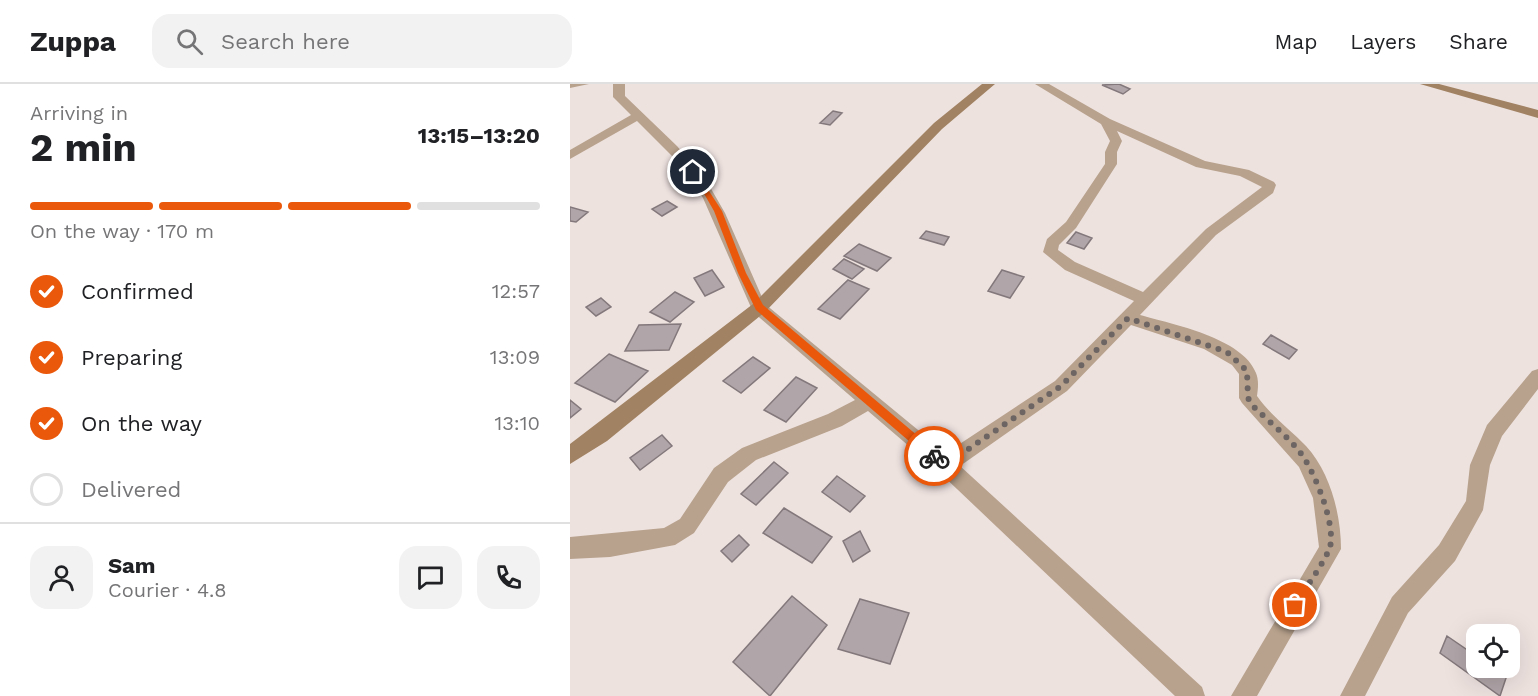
<!DOCTYPE html>
<html lang="en">
<head>
<meta charset="utf-8">
<style>
	:root { --surface:#fff; --page:#f2f2f2; --text:#202124; --muted:#757577; --line:#e0e0e0; --accent:#ea580c }
	body { margin:0; font-family:"Work Sans",sans-serif; background:var(--page); color:var(--text); height:100vh; display:flex; flex-direction:column; font-size:22px; white-space:nowrap }
	* { box-sizing:border-box; margin:0 }
	p { font-size:20px; color:var(--muted) }
	.icon { flex:none; width:33px; height:33px; fill:none; stroke:currentColor; stroke-width:2; stroke-linecap:round; stroke-linejoin:round }
	.map { position:relative; flex:1; overflow:hidden }
	.sheet { display:flex; flex-direction:column; background:var(--surface); width:570px }
	.sheet>* { flex:none }
	.fabs { position:absolute; left:896px; top:540px; display:grid; gap:12px }
	.fabs a { display:grid; place-items:center; width:54px; height:54px; border-radius:12px; background:var(--surface); box-shadow:0 6px 24px #0002; font-size:30px }
	.pin { position:absolute; display:grid; place-items:center; width:51px; height:51px; color:#fff; margin:-26px; border:3px solid #fff; border-radius:50%; box-shadow:0 2px 6px #0007 }
	.courier { position:absolute; display:grid; place-items:center; width:60px; height:60px; margin:-30px; border:4px solid #ea580c; border-radius:50%; background:#fff; color:#222; box-shadow:0 2px 8px #0007 }
	.summary em { font-style:normal; font-weight:700 }
	.summary div { display:flex; flex-direction:column-reverse }
	.summary { display:flex; align-items:center; justify-content:space-between; height:102px; padding:0 30px }
	h1 { font-size:39px; font-weight:700; line-height:45px }
	.bar { display:grid; grid-template-columns:repeat(4,1fr); gap:9px 6px; align-content:center; height:72px; padding:0 30px }
	.bar i { height:8px; border-radius:4px; background:var(--line) }
	.bar .selected { background:var(--accent) }
	.bar p { grid-column:span 4 }
	.line { display:flex; align-items:center; gap:15px; padding:0 30px; border-top:2px solid var(--line) }
	.line div { flex:1 }
	.round { display:grid; place-items:center; flex:none; width:63px; height:63px; border-radius:18px; background:var(--page) }
	ol { padding:0 30px; list-style:none }
	li { display:flex; align-items:center; gap:18px; height:66px }
	li p { margin-inline-start:auto }
	li .icon { padding:6px; border-radius:50%; background:var(--accent); color:#fff; stroke-width:4 }
	li:last-child { color:var(--muted) }
	li i { width:33px; height:33px; border:3px solid var(--line); border-radius:50% }
	header { display:flex; align-items:center; gap:36px; box-sizing:border-box; height:84px; padding:0 30px; background:var(--surface); border-bottom:2px solid var(--line) }
	header strong { font-size:28px }
	nav { display:flex; gap:33px; margin-inline-start:auto; font-size:21px }
	.search { width:420px; height:54px; background:var(--page); display:flex; align-items:center; gap:15px; box-sizing:border-box; padding:0 21px; border-radius:18px; color:var(--muted); font-size:22px }
	main { display:flex; flex:1; min-height:0 }
	.map>svg:first-child { display:block }
</style>
</head>
<body>
<header>
<strong>Zuppa</strong>
<div class="search"><svg class="icon" aria-label="search" viewBox="0 0 24 24"><circle cx="10" cy="10" r="6"/><path d="M15 15l6 6"/></svg>Search here</div>
<nav><a>Map</a><a>Layers</a><a>Share</a></nav>
</header>
<main>
<section class="sheet">
<div class="summary"><div><h1>2 min</h1><p>Arriving in</p></div><em>13:15–13:20</em></div>
<div class="bar"><i class="selected"></i><i class="selected"></i><i class="selected"></i><i></i><p>On the way · 170 m</p></div>
<ol>
<li><svg class="icon" aria-label="check" viewBox="0 0 24 24"><path d="M5 12l5 5 9-10"/></svg>Confirmed<p>12:57</p></li>
<li><svg class="icon" aria-label="check" viewBox="0 0 24 24"><path d="M5 12l5 5 9-10"/></svg>Preparing<p>13:09</p></li>
<li><svg class="icon" aria-label="check" viewBox="0 0 24 24"><path d="M5 12l5 5 9-10"/></svg>On the way<p>13:10</p></li>
<li><i></i>Delivered</li>
</ol>
<div class="line" style="height:108px"><a class="round"><svg class="icon" aria-label="person" viewBox="0 0 24 24"><circle cx="12" cy="8" r="4"/><path d="M4 21q1-7 8-7t8 7"/></svg></a><div><b>Sam</b><p>Courier · 4.8</p></div><a class="round"><svg class="icon" aria-label="chat" viewBox="0 0 24 24"><path d="M4 5h16v11H9l-5 4z"/></svg></a><a class="round"><svg class="icon" aria-label="phone" viewBox="0 0 24 24"><path d="M5 4h4l2 5-3 2q2 4 5 5l2-3 5 2v4C11 20 4 13 5 4z"/></svg></a></div>
</section>
<div class="map">
<svg width="968" height="612" viewBox="0 0 968 612">
	<rect width="100%" height="100%" fill="#eee2df"/>
	<!-- building -->
	<path fill="#b0a5a8" stroke="#83787b" stroke-width="1.5" d="M549 0 560 5 553 10 532 1Z
		M263 27 272 29 260 41 250 39Z
		M97 117 107 123 92 132 82 125Z
		M0 123 18 128 6 138 0 137Z
		M356 147 379 153 374 161 350 154Z
		M506 148 522 154 514 165 497 159Z
		M289 160 321 174 307 187 274 172Z
		M274 175 294 185 282 195 263 185Z
		M142 186 154 203 135 212 124 194Z
		M432 186 454 193 440 214 418 207Z
		M278 196 299 205 270 235 248 225Z
		M105 208 124 218 100 238 80 228Z
		M31 214 41 223 26 232 16 223Z
		M111 240 99 266 55 267 69 241Z
		M701 251 727 266 719 275 693 260Z
		M39 270 78 287 45 318 5 299Z
		M183 273 200 284 171 309 153 297Z
		M226 293 247 304 216 338 194 326Z
		M0 316 11 325 0 334Z
		M92 351 102 362 70 386 60 374Z
		M204 378 218 389 186 421 171 410Z
		M267 392 295 412 280 428 252 408Z
		M214 424 262 453 242 479 193 449Z
		M290 447 300 467 283 478 273 457Z
		M169 451 179 461 162 478 151 467Z
		M222 512 257 541 200 612 163 578Z
		M290 515 339 529 320 580 268 565Z
		M877 552 906 572V584H922L936 594 930 612 870 569Z"/>
	<g fill="none" stroke-linecap="round" stroke-linejoin="round">
		<!-- street -->
		<path fill="#b8a28d" fill-rule="evenodd" d="M0 0H19L0 4Z
			M43 0H55V12L107 62 136 96 155 129 195 220 376 369 485 297 564 217 495 186 473 168 477 155 496 138 535 80V68L540 57 531 40 465 0H479L540 35 635 77 679 86 704 98 706 101 703 109 646 151 570 231C602 240 673 254 686 289 689 296 688 305 687 312 701 332 720 345 736 362 760 388 771 430 771 465L687 612H661L749 463 743 414 729 383 672 319 669 314V290L662 281 634 265 561 241 497 307 390 382 632 603 635 612H605L368 387 298 327 272 342 186 376 158 398 124 449 105 461 40 473 0 475V453L94 444 110 435 144 384 172 364 258 330 285 316 183 228 133 114 108 78 67 37 0 75V66L61 31 43 13ZM547 47 626 83 670 92 692 103 636 145 573 208 505 178 488 166 489 161 506 144 547 80V68L552 57Z
			M968 285V305L932 352 920 381 913 426 885 477 838 529 795 612H770L822 513 869 461 896 417 900 381 917 341 962 287Z"/>
		<!-- secondary -->
		<path fill="#a18262" fill-rule="evenodd" d="M412 0H425L372 45 195 228 37 357 0 380V360L183 220 364 39Z
			M850 0H869L968 26V34Z"/>
	</g>
	<!-- route -->
	<path fill="#ea580c" d="M121 87H126L152 127 176 189 193 221 368 369V375H360L186 226 168 189 144 127Z"/>
	<g fill="none" stroke-linecap="round" stroke-linejoin="round">
		<!-- done -->
		<path stroke="#6c6564" stroke-width="6" stroke-dasharray="0 10.8" d="M364 372 375 381 491 302 558 234 657 268 677 287 678 314 683 322C699 338 719 353 732 371 745 389 768 445 759 466 750 485 736 503 725 521"/>
	</g>
</svg>
<div class="fabs">
<a><svg class="icon" aria-label="locate" viewBox="0 0 24 24"><circle cx="12" cy="12" r="6"/><path d="M12 2v4M12 18v4M2 12h4M18 12h4"/></svg></a>
</div>
<div class="pin" style="left:725px;top:521px;background:#ea580c"><svg class="icon" aria-label="bag" viewBox="0 0 24 24"><path d="M5 8h14l-1 12H6zM9 8a3 3 0 0 1 6 0"/></svg></div>
<div class="pin" style="left:123px;top:88px;background:#1f2937"><svg class="icon" aria-label="home" viewBox="0 0 24 24"><path d="M3 11l9-7 9 7M6 9v11h12V9"/></svg></div>
<div class="courier" style="left:364px;top:372px"><svg class="icon" aria-label="bike" viewBox="0 0 24 24"><circle cx="6" cy="16" r="4"/><circle cx="18" cy="16" r="4"/><path d="M6 16l4-8h5l3 8M10 8l3 8H6M13 5h3"/></svg></div>
</div>
</main>
</body>
</html>
